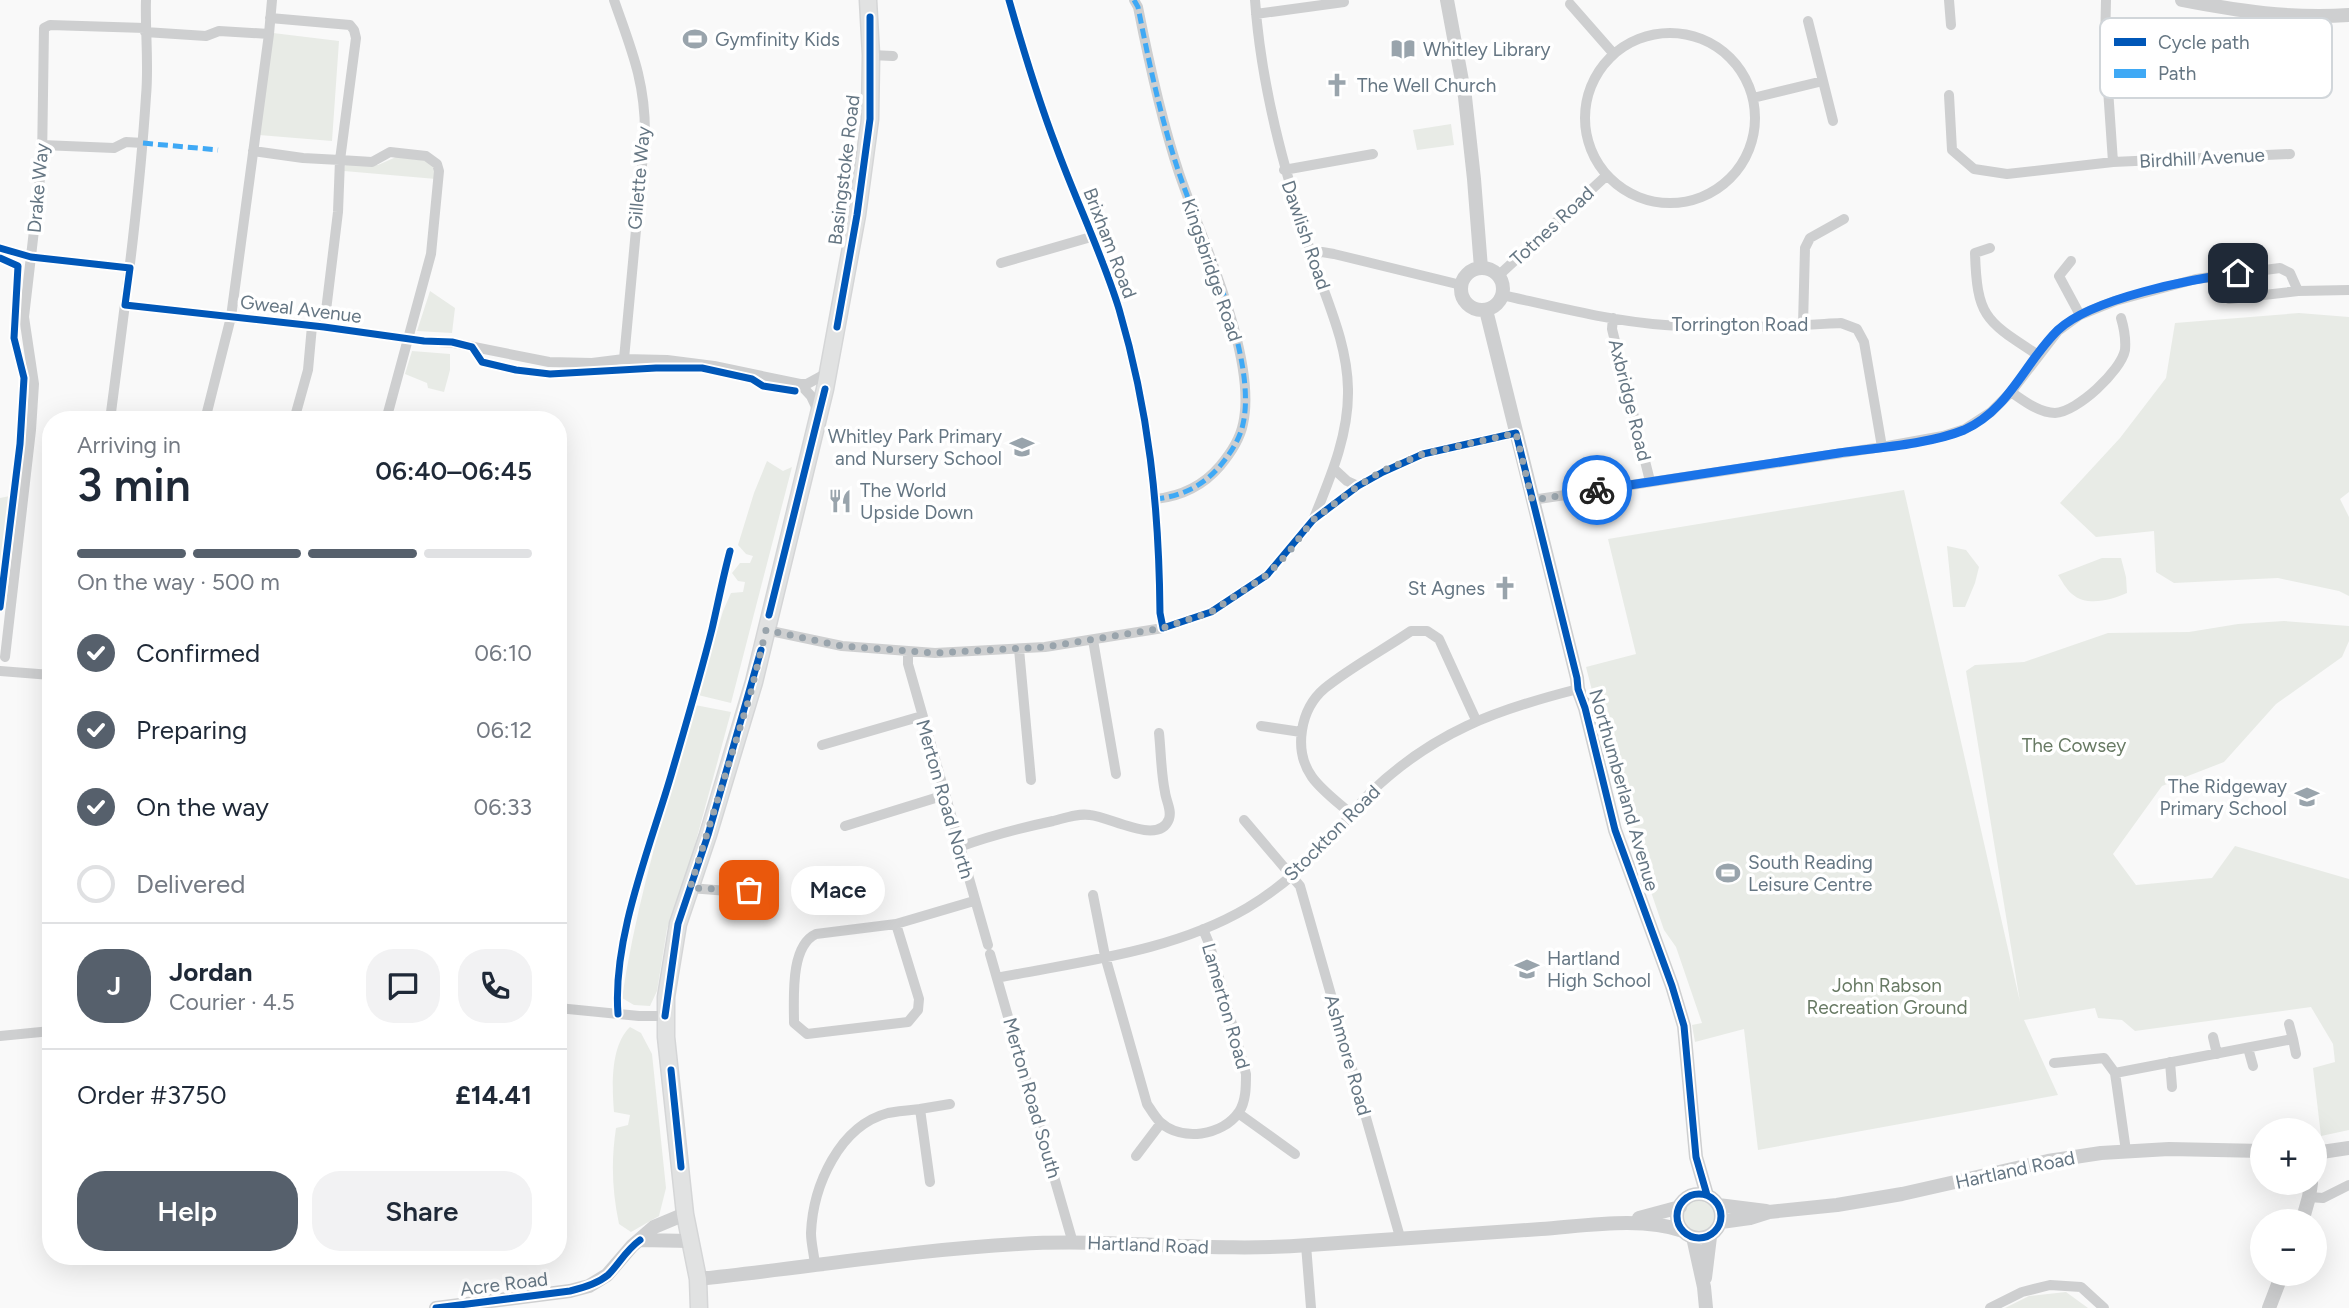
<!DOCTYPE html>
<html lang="en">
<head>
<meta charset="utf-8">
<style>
	:root { --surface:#fff; --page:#f2f2f3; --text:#1f2937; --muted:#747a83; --line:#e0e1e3; --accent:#56606c }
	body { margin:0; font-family:Figtree,sans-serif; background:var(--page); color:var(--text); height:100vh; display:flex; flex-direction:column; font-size:26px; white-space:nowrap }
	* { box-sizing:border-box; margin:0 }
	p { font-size:23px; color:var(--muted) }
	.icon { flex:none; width:38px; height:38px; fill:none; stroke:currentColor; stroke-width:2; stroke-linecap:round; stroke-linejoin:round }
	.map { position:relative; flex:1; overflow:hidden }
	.panel { position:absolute; left:42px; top:411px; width:525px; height:854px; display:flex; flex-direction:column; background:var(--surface); border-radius:28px; box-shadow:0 7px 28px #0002 }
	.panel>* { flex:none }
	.buttons { position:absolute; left:2250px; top:1118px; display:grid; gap:14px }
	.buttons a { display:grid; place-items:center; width:77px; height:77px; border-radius:50%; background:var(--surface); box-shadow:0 7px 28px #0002; font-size:35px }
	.pin { position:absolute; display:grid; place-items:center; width:60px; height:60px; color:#fff; margin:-30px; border-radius:14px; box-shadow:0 4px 10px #0006 }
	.courier { position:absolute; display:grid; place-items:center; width:70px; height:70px; margin:-35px; border:5px solid #1a73e8; border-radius:50%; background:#fff; color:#222; box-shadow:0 2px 9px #0007 }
	.bubble { position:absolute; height:49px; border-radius:24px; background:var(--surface); box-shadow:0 7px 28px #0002; font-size:23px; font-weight:600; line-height:49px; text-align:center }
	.head em { font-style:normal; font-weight:600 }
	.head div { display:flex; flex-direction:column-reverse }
	.head { display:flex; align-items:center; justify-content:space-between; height:119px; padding:0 35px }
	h1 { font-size:46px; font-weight:600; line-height:52px }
	.bar { display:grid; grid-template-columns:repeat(4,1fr); gap:10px 7px; align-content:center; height:84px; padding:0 35px }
	.bar i { height:9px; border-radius:5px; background:var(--line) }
	.bar .selected { background:var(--accent) }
	.bar p { grid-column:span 4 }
	.line { display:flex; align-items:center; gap:18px; padding:0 35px; border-top:2px solid var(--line) }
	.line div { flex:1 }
	.round { display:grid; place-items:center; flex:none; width:74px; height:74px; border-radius:28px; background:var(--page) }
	ol { padding:0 35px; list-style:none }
	li { display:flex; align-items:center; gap:21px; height:77px }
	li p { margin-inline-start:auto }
	li .icon { padding:7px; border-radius:50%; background:var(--accent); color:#fff; stroke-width:4 }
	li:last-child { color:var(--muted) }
	li i { width:38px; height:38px; border:4px solid var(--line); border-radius:50% }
	.action { display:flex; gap:14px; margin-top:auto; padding:14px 35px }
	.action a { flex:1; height:80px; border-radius:28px; background:var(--accent); color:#fff; font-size:28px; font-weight:600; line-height:80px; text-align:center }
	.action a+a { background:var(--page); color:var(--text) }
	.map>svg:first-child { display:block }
</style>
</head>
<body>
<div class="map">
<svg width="2349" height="1308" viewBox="0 0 2349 1308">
	<rect width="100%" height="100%" fill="#f9f9f9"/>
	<!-- green -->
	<path fill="#e8ebe6" d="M273 33 339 41 332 141 259 135Z
		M1451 124 1454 145 1417 150 1413 130Z
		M396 157 429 161 437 169 436 179 344 171 345 166 349 164 378 165Z
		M430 291 455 308 452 333 417 331Z
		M2299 313 2349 317V492L2340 499 2349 517V596L2339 591 2278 578 2174 583 2156 572 2154 531 2096 537 2060 503 2120 438 2166 378 2175 323Z
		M412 351 450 354V370L444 392 428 388 427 383 405 374Z
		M767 461 783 471 792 467 731 703 698 695 723 611 731 593 743 592 745 582 738 581 732 573 740 563H750L753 556 746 554 738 545 754 493Z
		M1904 490 2020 1002 1966 671 1975 665 2024 662 2108 633 2189 632 2238 624 2284 621 2349 626V641L2342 657 2276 704 2224 762 2162 786 2113 854 2136 885 2212 878 2235 846 2349 879V1130L2321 1136 2313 1068 2335 1062 2333 1044 2311 1007 2135 1031 2122 1020 2098 1018 2095 1008 2024 1020 2058 1095 1758 1150 1744 1029 1695 1042 1692 1025 1702 1023 1676 947 1664 930 1621 804 1586 667 1636 654 1608 539Z
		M10 496 0 575V498Z
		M1947 546 1966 550 1979 567 1975 583 1965 607H1953Z
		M2102 558H2121L2126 577 2127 593C2111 600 2087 607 2072 594 2066 589 2062 581 2058 575Z
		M695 705 731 712 687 874 667 929 657 991 650 1006 634 1005 622 998C637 898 667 802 695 705Z
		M630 1027 641 1033 652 1054 666 1188 659 1216 631 1232 619 1224C612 1191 611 1161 616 1128L628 1125 630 1115 614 1112C612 1087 610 1046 630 1027Z
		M1682 1216a17 17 0 1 1 34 0a17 17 0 1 1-34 0Z
		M2066 1292 2088 1308H2005L2029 1296Z"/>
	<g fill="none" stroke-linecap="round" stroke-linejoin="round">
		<!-- secondary casing -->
		<g stroke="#d5d6d7" stroke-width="19">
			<path id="secondary" d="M699 1308 698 1279 685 1214 666 1037V997L678 924 708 835 754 682 825 389 857 215 870 119 871 55 868 0"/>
		</g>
		<!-- minor -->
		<path stroke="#cecfd0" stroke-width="10" d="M614 0C631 49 645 80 645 133L624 359
			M1009 0C1023 49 1038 99 1056 146 1076 201 1102 254 1119 309 1149 411 1159 506 1160 613L1163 628
			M1134 0 1138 7C1149 63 1161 119 1179 173 1201 238 1258 358 1243 424 1240 439 1230 454 1220 466 1203 486 1182 496 1156 499
			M1255 0C1261 86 1284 169 1310 250 1324 296 1347 339 1348 389 1349 434 1331 476 1314 518
			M1949 0 1951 25
			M2106 0 2105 45 2113 162 2290 154
			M1570 4 1613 53
			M1256 14 1344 2
			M270 18 350 25 354 30 356 38 340 160 372 162 390 152 426 156 437 164 439 171 431 254 386 420
			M145 32 206 36 219 31 269 34
			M1585 118a85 85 0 1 1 170 0a85 85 0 1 1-170 0Z
			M871 55 893 56
			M1823 81 1833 121
			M1949 95 1952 150 1974 169 2007 174 2113 162
			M1753 98 1823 81 1808 21
			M42 145 114 148 126 142 143 143
			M253 151 303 158 340 160 338 212 324 327
			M1284 170 1373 154
			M0 248 31 257 130 268
			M1990 248 1975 253C1977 318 1986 321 2038 355
			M1311 255 1322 252 1334 254 1461 285
			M2071 261 2059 276 2080 315
			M1001 263 1091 237
			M1498 276 1606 176
			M2216 276 2218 289 2229 299 2298 291
			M1502 295C1556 307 1610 321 1665 325 1724 330 1783 326 1841 323L1857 329 1864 342 1882 447
			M125 305 324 327 424 341 454 343 549 362 592 363 624 359 667 360 714 366 800 384H807L829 372
			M1613 318 1612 329 1650 481
			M1803 325 1805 248 1810 238 1844 219
			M800 384 811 396 819 413
			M2011 392C2023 400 2039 413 2055 413 2077 412 2121 371 2125 350 2126 339 2124 328 2121 318
			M110 420C124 312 139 205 146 96 149 64 145 32 146 0
			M205 420 231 317 269 34 272 0
			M294 420 308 370 312 326
			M1334 469 1347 481 1358 486
			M1532 500 1882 447 1943 436 1965 429 1991 412 2011 392 2058 331 2080 315 2115 301 2196 279 2280 268 2290 273 2298 291 2349 290
			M766 630 842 646 935 653 1045 647 1163 628 1211 612 1267 575 1313 520 1358 486 1383 472 1423 454 1516 433
			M1093 640 1116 774
			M1019 649 1031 780
			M908 652V664L988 945
			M5 657 31 430 34 384 24 317 42 161 44 28 50 25 145 28
			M0 671 51 675
			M1261 726 1301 732
			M822 745 922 716
			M1352 815C1339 803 1322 791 1312 777 1293 750 1300 709 1325 688 1351 667 1383 650 1411 631H1427L1439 639 1476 720
			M1244 820 1300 886 1400 1237
			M845 826 945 795
			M959 847C990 836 1020 828 1053 821 1065 818 1078 813 1090 815 1111 817 1159 846 1169 819 1172 810 1166 801 1165 792 1161 773 1161 752 1159 733
			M690 888 728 891 767 889 771 877
			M1093 895 1105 956 1147 1104C1151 1110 1155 1117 1160 1122 1182 1142 1222 1136 1239 1112 1246 1101 1246 1087 1246 1074L1210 946 1203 929
			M896 924 816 934C790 946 794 997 794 1023L807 1034 908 1022 918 1010 919 999 896 924 974 901
			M990 954 1073 1243
			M997 978C1081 961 1172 952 1247 908 1277 890 1305 866 1329 840 1344 825 1356 807 1371 792 1434 732 1495 710 1578 689
			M558 1008 639 1016H665
			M2289 1024 2293 1039
			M0 1036 51 1031
			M2213 1037 2217 1054
			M2248 1048 2253 1066
			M2170 1062 2172 1087
			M2054 1063 2104 1058 2115 1073 2293 1039 2296 1054
			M2115 1073 2126 1151
			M920 1109 950 1104
			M1238 1113 1295 1154
			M1136 1156 1161 1123
			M2309 1197 2323 1198 2349 1185
			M1306 1245 1311 1308
			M815 1265C814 1254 811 1243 811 1233 813 1186 839 1126 888 1113 898 1111 910 1110 920 1109L930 1182
			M1990 1308 2022 1292 2050 1285 2081 1287 2104 1308"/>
		<!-- tertiary -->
		<path stroke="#cecfd0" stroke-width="14" d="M1447 0 1465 97 1474 179 1481 268
			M2182 0C2238 11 2292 19 2349 15
			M1461 289a21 21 0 1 1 42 0a21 21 0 1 1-42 0Z
			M1486 310 1577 678 1578 689 1585 708 1615 830 1672 986 1684 1026 1696 1157 1707 1195
			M2315 1153 2349 1148
			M1677 1216a22 22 0 1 1 44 0a22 22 0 1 1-44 0Z
			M1718 1205 1766 1211
			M1639 1218 1680 1207
			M1721 1222 1750 1218 1769 1212 1837 1205 1902 1194 2048 1161 2101 1153 2169 1149 2263 1151
			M2302 1222 2309 1197 2311 1183
			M1693 1237 1704 1287 1706 1308
			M640 1240 690 1241
			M1705 1278 1710 1237
			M698 1279C805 1268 911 1250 1018 1244 1115 1238 1212 1253 1309 1245 1386 1239 1464 1235 1541 1229 1584 1226 1642 1216 1683 1231
			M436 1308 570 1291 589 1286 607 1275 632 1246 654 1227 685 1214
			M2269 1308 2282 1274"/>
		<!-- secondary -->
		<use href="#secondary" stroke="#e1e2e2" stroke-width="16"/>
		<!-- quiet -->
		<path stroke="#3fa9f5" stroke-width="5" stroke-dasharray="10 5" stroke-linecap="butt" d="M1134 0 1138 7C1149 63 1161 119 1179 173 1201 238 1258 358 1243 424 1240 439 1230 454 1220 466 1203 486 1182 496 1156 499
			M143 143 218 150"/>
		<!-- cycleway casing -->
		<g stroke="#fff" stroke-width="11">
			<path id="cycleway" d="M1009 0C1023 49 1038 99 1056 146 1076 201 1102 254 1119 309 1149 411 1159 506 1160 613L1163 628 1211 612 1267 575 1313 520 1358 486 1383 472 1423 454 1516 433 1577 678 1578 689 1585 708 1615 830 1672 986 1684 1026 1696 1157 1707 1195
				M0 248 31 257 130 268 125 305 324 327 424 341 452 342 472 347 482 362 516 370 550 374 656 368H702L752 379 763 386 795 391
				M0 258 18 266 14 338 24 378 20 444 0 607
				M837 327 857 215 870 119V17
				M769 615 825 389
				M618 1014C612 938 651 845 672 772 686 724 700 677 712 629 718 603 723 577 730 551
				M665 1016 678 924 708 835 761 650
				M671 1070 681 1167
				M1677 1216a22 22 0 1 1 44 0a22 22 0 1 1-44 0Z
				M436 1308 570 1291C583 1288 597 1284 608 1275 619 1264 626 1250 640 1240"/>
		</g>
		<!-- cycleway -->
		<use href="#cycleway" stroke="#0057b8" stroke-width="7"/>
	</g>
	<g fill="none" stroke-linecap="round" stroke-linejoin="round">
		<!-- done -->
		<path stroke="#99a4ac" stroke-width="7" stroke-dasharray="0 12.6" d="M749 890 690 888 750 696 766 630 842 646 935 653 1045 647 1163 628 1211 612 1267 575 1288 553 1313 520 1358 486 1382 471 1423 454 1516 433 1532 500 1597 490"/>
		<!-- route -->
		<path stroke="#1a73e8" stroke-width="9" d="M1597 490C1677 477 1758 465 1839 453 1876 448 1930 444 1964 430 2009 410 2025 362 2058 330 2092 298 2192 279 2238 273"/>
	</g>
	<!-- icons -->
	<defs>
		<g id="stadium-bare" transform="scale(1.89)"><path d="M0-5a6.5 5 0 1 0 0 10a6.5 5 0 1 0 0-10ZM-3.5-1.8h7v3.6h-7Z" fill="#99a4ac" stroke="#fff" stroke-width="2.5" paint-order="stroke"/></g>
		<g id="library-bare" transform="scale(1.89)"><path d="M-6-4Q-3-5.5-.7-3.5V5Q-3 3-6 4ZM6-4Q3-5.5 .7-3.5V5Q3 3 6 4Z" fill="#99a4ac" stroke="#fff" stroke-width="2.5" paint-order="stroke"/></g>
		<g id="church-bare" transform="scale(1.89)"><path d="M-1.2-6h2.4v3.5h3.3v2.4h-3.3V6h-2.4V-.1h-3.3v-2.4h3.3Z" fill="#99a4ac" stroke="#fff" stroke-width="2.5" paint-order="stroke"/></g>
		<g id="school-bare" transform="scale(1.89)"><path d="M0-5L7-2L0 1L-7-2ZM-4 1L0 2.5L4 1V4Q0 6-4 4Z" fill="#99a4ac" stroke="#fff" stroke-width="2.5" paint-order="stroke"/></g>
		<g id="restaurant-bare" transform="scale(1.89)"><path d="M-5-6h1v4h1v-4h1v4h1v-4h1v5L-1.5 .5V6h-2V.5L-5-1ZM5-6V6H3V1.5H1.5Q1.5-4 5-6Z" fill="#99a4ac" stroke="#fff" stroke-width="2.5" paint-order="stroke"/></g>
	</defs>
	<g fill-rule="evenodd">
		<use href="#stadium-bare" x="695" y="39"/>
		<use href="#library-bare" x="1403" y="49"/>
		<use href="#church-bare" x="1337" y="85"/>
		<use href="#school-bare" x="1022" y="447"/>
		<use href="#restaurant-bare" x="840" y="501"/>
		<use href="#church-bare" x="1505" y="588"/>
		<use href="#school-bare" x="2307" y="797"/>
		<use href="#stadium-bare" x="1728" y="873"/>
		<use href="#school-bare" x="1527" y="969"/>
	</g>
	<g text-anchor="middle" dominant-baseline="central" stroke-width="7" stroke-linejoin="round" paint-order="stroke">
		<!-- poi labels -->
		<g font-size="19" fill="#657683" stroke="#fff" text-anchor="start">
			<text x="715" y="39">Gymfinity Kids</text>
			<text x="1423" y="49">Whitley Library</text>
			<text x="1357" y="85">The Well Church</text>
			<text x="1002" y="436" text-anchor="end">Whitley Park Primary<tspan x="1002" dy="22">and Nursery School</tspan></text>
			<text x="860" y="490">The World<tspan x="860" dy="22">Upside Down</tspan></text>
			<text x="1485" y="588" text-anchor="end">St Agnes</text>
			<text x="2287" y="786" text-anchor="end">The Ridgeway<tspan x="2287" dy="22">Primary School</tspan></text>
			<text x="1748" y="862">South Reading<tspan x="1748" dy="22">Leisure Centre</tspan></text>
			<text x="1547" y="958">Hartland<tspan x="1547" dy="22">High School</tspan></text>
		</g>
		<!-- street labels -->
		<g font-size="19" fill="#657683" stroke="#fff">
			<text transform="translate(2202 158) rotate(-3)">Birdhill Avenue</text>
			<text transform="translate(844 170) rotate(-83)">Basingstoke Road</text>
			<text transform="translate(639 178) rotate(-85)">Gillette Way</text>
			<text transform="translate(38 188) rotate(-85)">Drake Way</text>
			<text transform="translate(1552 226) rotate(-43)">Totnes Road</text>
			<text transform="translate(1306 235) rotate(71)">Dawlish Road</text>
			<text transform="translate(1110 243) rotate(69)">Brixham Road</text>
			<text transform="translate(1212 270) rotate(71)">Kingsbridge Road</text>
			<text transform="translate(301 309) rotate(7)">Gweal Avenue</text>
			<text x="1740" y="324">Torrington Road</text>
			<text transform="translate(1630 400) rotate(76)">Axbridge Road</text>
			<text transform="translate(1624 790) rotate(74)">Northumberland Avenue</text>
			<text transform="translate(945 799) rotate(74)">Merton Road North</text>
			<text transform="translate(1332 833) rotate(-45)">Stockton Road</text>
			<text transform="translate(1226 1006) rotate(74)">Lamerton Road</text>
			<text transform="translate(1348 1055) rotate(74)">Ashmore Road</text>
			<text transform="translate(1032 1098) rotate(74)">Merton Road South</text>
			<text transform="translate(2015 1170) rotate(-12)">Hartland Road</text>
			<text transform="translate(1148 1245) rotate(2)">Hartland Road</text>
			<text transform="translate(504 1284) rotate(-7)">Acre Road</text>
		</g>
		<!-- park labels -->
		<g font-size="19" fill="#687a64" stroke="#fff">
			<text x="2074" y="745">The Cowsey</text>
			<text x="1887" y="985">John Rabson<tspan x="1887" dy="22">Recreation Ground</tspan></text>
		</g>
	</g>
	<!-- legend -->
	<rect x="2100" y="18" width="232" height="80" rx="10" fill="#fff" stroke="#d1d6da" stroke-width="2"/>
	<rect x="2114" y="38" width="32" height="8" fill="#0057b8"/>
	<rect x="2114" y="69" width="32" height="9" fill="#3fa9f5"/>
	<g font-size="19" fill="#657683">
		<text x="2158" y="49">Cycle path</text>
		<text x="2158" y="80">Path</text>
	</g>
</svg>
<div class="buttons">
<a>+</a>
<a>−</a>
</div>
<div class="pin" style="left:749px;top:890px;background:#ea580c"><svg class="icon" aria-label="bag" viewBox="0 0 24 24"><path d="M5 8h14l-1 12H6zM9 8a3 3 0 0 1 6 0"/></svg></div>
<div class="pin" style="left:2238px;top:273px;background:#1f2937"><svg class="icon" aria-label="home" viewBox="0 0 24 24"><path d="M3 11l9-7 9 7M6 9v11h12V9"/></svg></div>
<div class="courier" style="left:1597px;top:490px"><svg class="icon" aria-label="bike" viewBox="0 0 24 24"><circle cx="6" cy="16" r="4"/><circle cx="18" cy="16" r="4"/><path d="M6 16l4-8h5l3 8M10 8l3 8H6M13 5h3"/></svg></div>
<div class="bubble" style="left:791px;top:866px;width:94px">Mace</div>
<section class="panel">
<div class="head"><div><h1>3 min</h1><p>Arriving in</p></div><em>06:40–06:45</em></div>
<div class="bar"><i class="selected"></i><i class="selected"></i><i class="selected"></i><i></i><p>On the way · 500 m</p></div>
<ol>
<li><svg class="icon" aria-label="check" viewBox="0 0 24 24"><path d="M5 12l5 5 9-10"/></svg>Confirmed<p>06:10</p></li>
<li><svg class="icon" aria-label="check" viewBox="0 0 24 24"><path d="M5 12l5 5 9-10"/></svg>Preparing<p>06:12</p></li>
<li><svg class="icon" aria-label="check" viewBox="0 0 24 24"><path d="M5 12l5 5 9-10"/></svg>On the way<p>06:33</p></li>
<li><i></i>Delivered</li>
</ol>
<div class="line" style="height:126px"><b class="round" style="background:var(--accent);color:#fff">J</b><div><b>Jordan</b><p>Courier · 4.5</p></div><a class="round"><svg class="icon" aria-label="chat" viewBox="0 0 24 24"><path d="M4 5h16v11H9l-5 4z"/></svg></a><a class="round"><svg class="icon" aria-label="phone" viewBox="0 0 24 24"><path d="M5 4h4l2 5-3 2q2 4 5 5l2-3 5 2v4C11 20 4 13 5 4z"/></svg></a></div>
<div class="line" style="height:91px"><div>Order #3750</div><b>£14.41</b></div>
<div class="action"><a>Help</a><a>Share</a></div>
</section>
</div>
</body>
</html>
